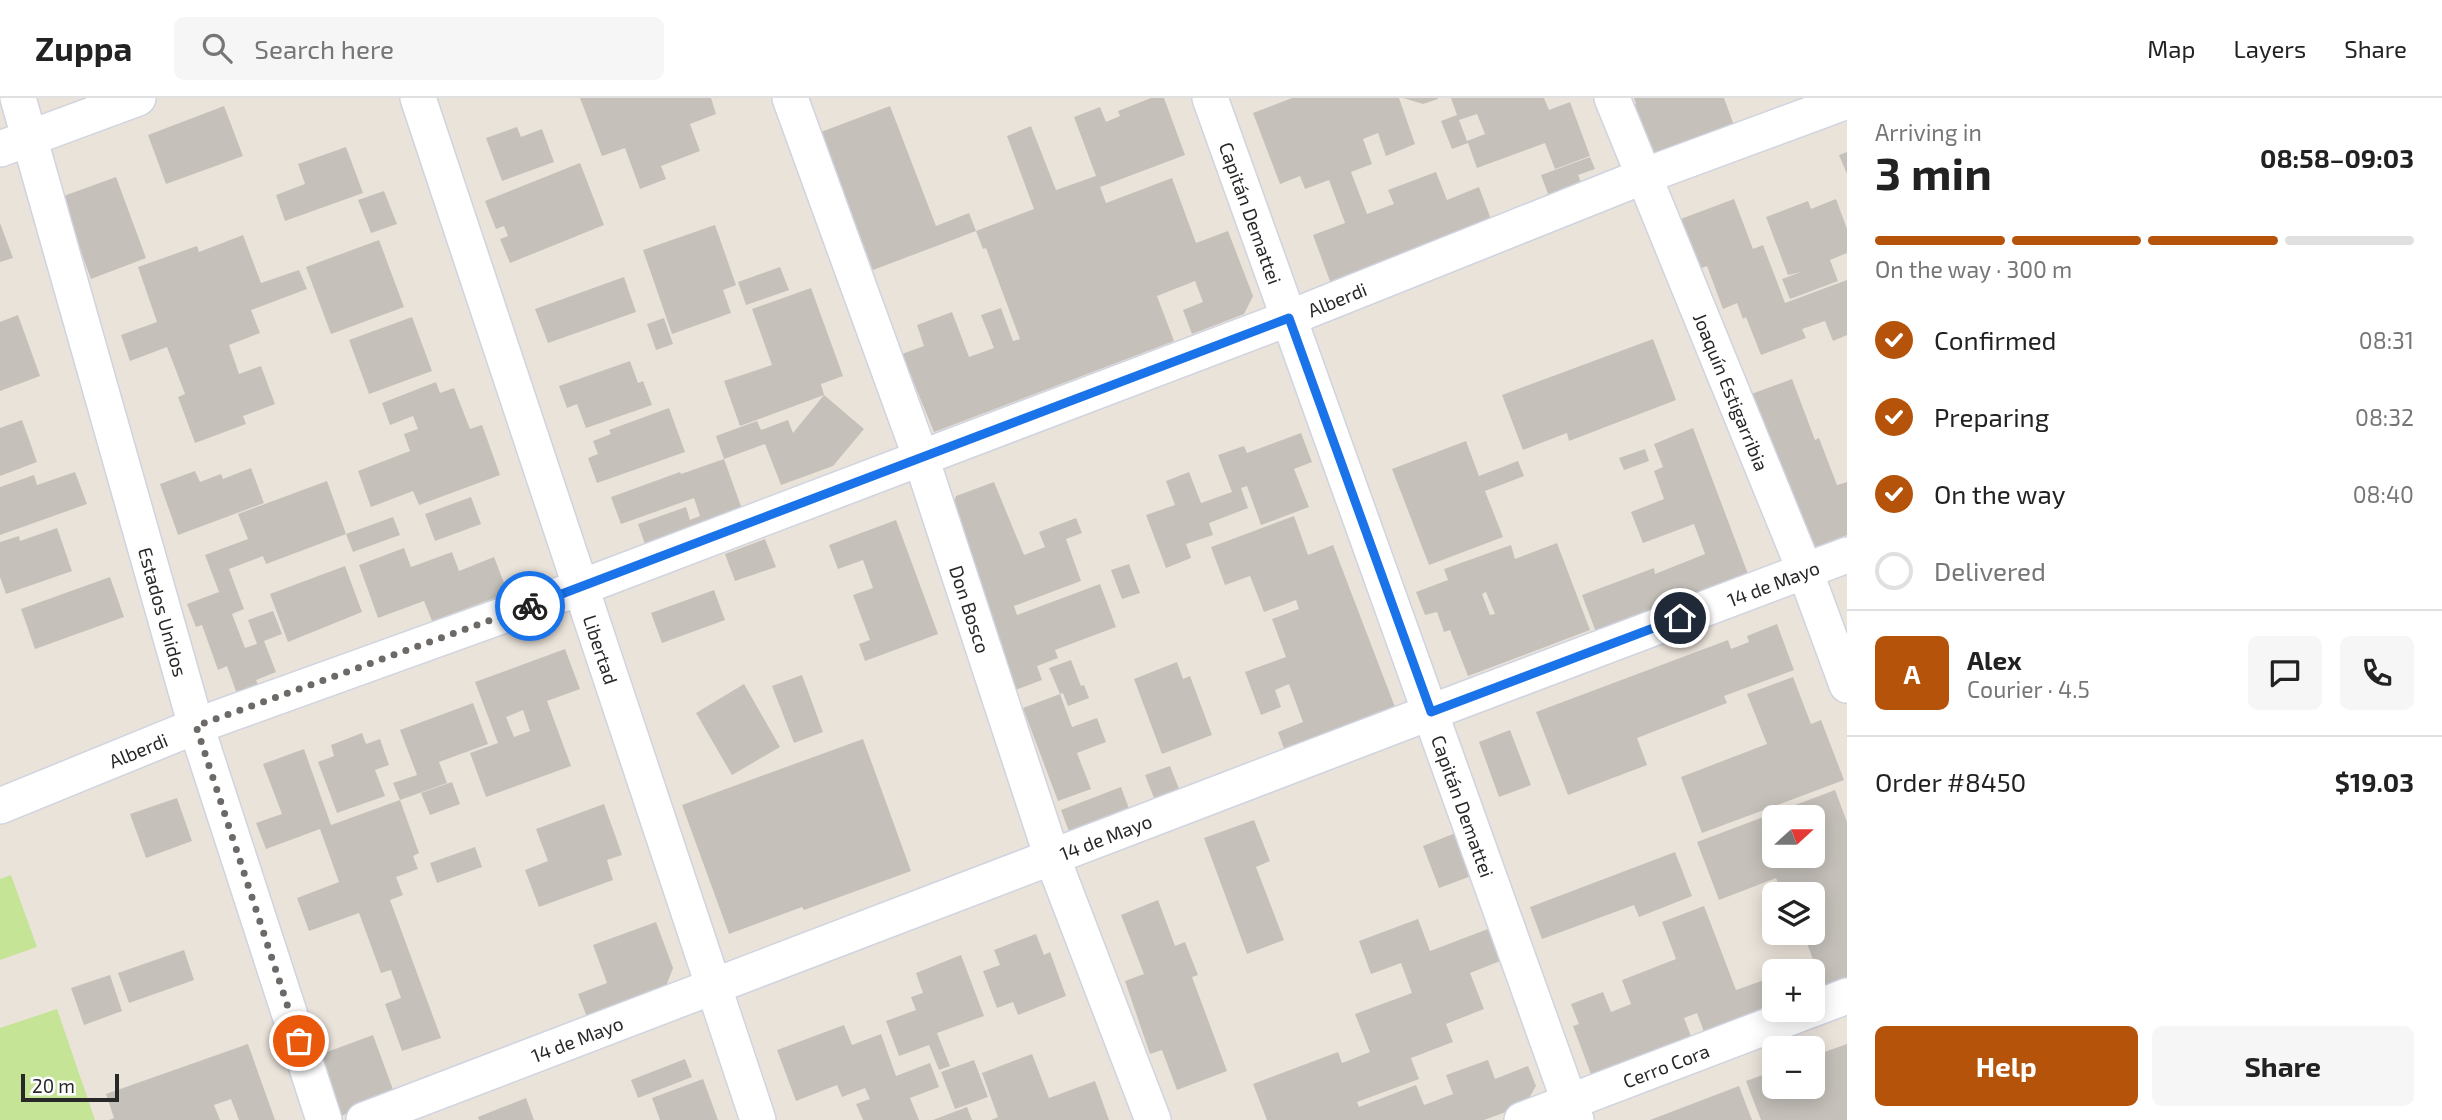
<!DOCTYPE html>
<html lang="en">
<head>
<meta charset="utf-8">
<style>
	:root { --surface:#fff; --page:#f6f6f6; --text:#222; --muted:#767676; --line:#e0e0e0; --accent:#b45309 }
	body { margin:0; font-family:"Exo 2",sans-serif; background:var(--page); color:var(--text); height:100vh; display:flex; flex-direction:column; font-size:26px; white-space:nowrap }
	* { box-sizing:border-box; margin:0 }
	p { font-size:23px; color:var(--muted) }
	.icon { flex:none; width:38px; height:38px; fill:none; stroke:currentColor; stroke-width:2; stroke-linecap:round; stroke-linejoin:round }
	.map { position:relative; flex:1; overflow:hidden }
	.drawer { display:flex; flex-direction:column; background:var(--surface); width:595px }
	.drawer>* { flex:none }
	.needle { width:46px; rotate:69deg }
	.tools { position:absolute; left:1762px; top:707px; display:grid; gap:14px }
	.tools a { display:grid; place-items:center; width:63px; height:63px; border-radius:10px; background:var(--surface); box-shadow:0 4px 18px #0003; font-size:35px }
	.scale { position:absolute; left:21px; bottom:18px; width:98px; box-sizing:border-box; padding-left:7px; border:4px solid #282828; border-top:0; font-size:19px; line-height:24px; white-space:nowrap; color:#282828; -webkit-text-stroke:5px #fff; paint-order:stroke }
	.pin { position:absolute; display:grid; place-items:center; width:60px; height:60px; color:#fff; margin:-30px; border:4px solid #fff; border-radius:50%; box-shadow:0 2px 7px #0007 }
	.courier { position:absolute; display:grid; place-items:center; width:70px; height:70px; margin:-35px; border:5px solid #1a73e8; border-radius:50%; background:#fff; color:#222; box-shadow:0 2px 9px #0007 }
	.summary em { font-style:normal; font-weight:700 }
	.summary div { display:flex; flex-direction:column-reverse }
	.summary { display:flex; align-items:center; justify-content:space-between; height:119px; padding:0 28px }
	h1 { font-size:46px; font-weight:700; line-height:52px }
	.bar { display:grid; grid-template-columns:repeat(4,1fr); gap:10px 7px; align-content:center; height:84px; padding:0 28px }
	.bar i { height:9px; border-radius:5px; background:var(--line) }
	.bar .active { background:var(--accent) }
	.bar p { grid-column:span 4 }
	.line { display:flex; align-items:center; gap:18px; padding:0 28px; border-top:2px solid var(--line) }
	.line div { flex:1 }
	.round { display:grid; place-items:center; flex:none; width:74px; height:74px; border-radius:10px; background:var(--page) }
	ol { padding:0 28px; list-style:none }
	li { display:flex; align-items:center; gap:21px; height:77px }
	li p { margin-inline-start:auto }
	li .icon { padding:7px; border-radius:50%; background:var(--accent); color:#fff; stroke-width:4 }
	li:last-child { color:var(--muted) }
	li i { width:38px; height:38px; border:4px solid var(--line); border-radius:50% }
	.button { display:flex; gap:14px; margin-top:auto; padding:14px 28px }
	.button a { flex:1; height:80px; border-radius:10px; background:var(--accent); color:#fff; font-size:28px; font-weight:700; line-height:80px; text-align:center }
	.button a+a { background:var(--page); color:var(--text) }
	header { display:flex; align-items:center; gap:42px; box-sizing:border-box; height:98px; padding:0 35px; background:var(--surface); border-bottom:2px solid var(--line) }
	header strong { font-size:33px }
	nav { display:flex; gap:38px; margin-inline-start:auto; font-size:24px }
	.search { width:490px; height:63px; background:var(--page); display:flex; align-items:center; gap:18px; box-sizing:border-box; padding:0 24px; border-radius:10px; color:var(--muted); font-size:26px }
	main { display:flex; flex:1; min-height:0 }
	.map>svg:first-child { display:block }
</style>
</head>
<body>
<header>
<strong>Zuppa</strong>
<div class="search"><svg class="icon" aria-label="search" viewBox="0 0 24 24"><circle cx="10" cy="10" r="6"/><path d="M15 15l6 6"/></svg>Search here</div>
<nav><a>Map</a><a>Layers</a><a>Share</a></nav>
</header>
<main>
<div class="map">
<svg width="1847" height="1022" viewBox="0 0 1847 1022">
	<rect width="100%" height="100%" fill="#eae3da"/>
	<!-- pitch -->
	<path fill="#c5e496" d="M11 777 37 849 0 862V781Z
		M57 911 95 1022H0V930Z"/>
	<!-- building -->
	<path fill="#c5c0ba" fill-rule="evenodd" d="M580 0H711L716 16 690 26 700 53 661 68 666 81 640 91 625 50 602 58Z
		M1151 0H1164L1185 57 1100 89 1106 105 1172 80 1196 145 1228 133 1253 198 1244 216 1192 236 1183 212 1203 204 1195 183 1157 198 1174 243 934 334 902 256 924 248 917 227 952 214 969 259 994 250 981 217 1001 210 1013 243 1020 241 986 150 983 151 976 133 1034 111 1007 38 1031 28 1056 92 1096 78 1074 19 1100 9 1106 24 1120 18 1118 13Z
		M1292 0H1399L1415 46 1386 58 1378 35 1363 41 1372 66 1351 74 1367 116 1394 106 1388 92 1436 74 1447 102 1479 89 1492 124 1331 186 1313 137 1345 125 1329 82 1305 91 1300 78 1280 86 1253 15Z
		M1403 0H1438V1L1423 6Z
		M1451 0H1544L1549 12 1570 4 1590 58 1555 71 1545 45 1477 70 1468 45 1452 51 1441 23 1457 17ZM1477 16 1485 36 1467 43 1459 22Z
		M1634 0H1724L1735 30 1653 64 1632 8 1636 6Z
		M224 8 243 58 166 86 148 37Z
		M890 8 936 128 969 115 976 133 873 172 821 34Z
		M517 29 521 39 542 31 554 64 502 83 486 40Z
		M346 49 363 95 285 123 276 97 305 86 298 66Z
		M1847 54V76L1839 57Z
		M1590 59 1595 71 1578 77 1584 92 1551 104 1541 77Z
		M580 65 604 127 510 165 500 141 508 138 504 128 496 131 485 103Z
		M116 79 146 160 91 181 61 99Z
		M384 93 397 126 371 135 358 102Z
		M1734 101 1753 151 1763 147 1785 205 1847 182V237L1833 243 1825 223 1802 231 1806 240 1761 257 1746 219 1743 221 1737 205 1723 211 1707 168 1696 172 1678 122Z
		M1836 101 1847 131V155L1830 162 1838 183 1790 201 1782 181 1801 174 1788 177 1766 119 1808 103 1811 111Z
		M0 125 13 160 0 164Z
		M715 127 736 187 723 192 731 215 672 236 643 152Z
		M243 137 261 185 299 172 307 191 251 212 260 235 229 247 239 276 261 268 275 306 243 318 246 326 195 345 178 299 185 296 167 249 130 263 121 237 157 224 138 169 197 148 199 154Z
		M379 142 404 209 331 236 306 169Z
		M780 169 789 192 746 207 738 184Z
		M624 179 636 214 548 245 535 211Z
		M811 190 843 278 821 286 824 297 740 328 724 283 772 267 752 211Z
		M18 217 40 278 0 293V224Z
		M412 219 432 273 369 296 349 242Z
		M664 220 673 246 656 252 647 226Z
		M1653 241 1676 302 1569 343 1567 335 1523 352 1502 297Z
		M630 263 638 285 643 283 652 307 586 330 577 306 567 310 559 288Z
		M1792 281 1815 342 1819 340 1837 387 1847 384V437L1804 453 1746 298Z
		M436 284 440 295 454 290 470 331 482 327 500 377 419 407 413 393 371 409 358 373 410 353 404 336 418 331 413 318 390 327 382 305Z
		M824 297 864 331 833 368 781 387 765 346 724 361 743 414 650 461 638 426 686 409 690 422 700 418 694 400 621 426 611 399 680 374 681 376 724 361 716 338 757 323 761 332 788 322 793 335Z
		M669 310 685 354 597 385 588 360 598 356 593 343 611 336 609 332Z
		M22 322 37 364 0 378V330Z
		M1693 330 1748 476 1599 542 1582 497 1654 470 1655 476 1705 456 1694 426 1643 445 1631 414 1664 401 1654 373 1663 369 1654 346Z
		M1301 335 1312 364 1294 371 1309 409 1261 427 1247 388 1241 390 1248 410 1209 425 1213 437 1186 446 1191 460 1166 470 1146 417 1175 407 1166 383 1189 374 1201 405 1232 394 1218 357 1244 348 1247 355Z
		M1466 343 1479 378 1518 363 1524 378 1485 393 1503 439 1429 467 1392 371Z
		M1645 351 1649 363 1624 372 1619 360Z
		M251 370 264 405 178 437 160 386 195 373 200 384 221 376 223 381Z
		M75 374 87 406 0 437V389L34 377 37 387Z
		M327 383 346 436 266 466 263 458 229 471 244 511 232 516 245 550 257 546 248 522 273 513 282 536 264 543 276 574 256 582 259 589 237 596 227 568 218 572 202 527 196 529 187 506 219 494 205 457 248 441 238 416Z
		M994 384 1024 457 1045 449 1039 434 1076 420 1082 435 1066 441 1081 483 1014 508 1017 517 1100 486 1116 529 1055 552 1058 560 1037 568 1042 582 1015 592 952 409 956 398Z
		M471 399 481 426 435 443 425 416Z
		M1294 418 1308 457 1333 447 1398 617 1287 659 1278 634 1303 624 1289 586 1275 592 1281 609 1261 617 1245 574 1286 559 1272 521 1299 511 1296 502 1264 514 1250 478 1225 487 1211 449Z
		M393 419 400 437 353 454 346 436Z
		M896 422 938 536 865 563 859 546 870 542 853 497 873 490 863 462 838 471 829 447Z
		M57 430 72 473 6 496 0 479V444L19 438 20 443Z
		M765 441 776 469 735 483 725 456Z
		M1557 445 1590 532 1468 578 1450 532 1444 534 1437 514 1425 517 1416 494 1448 482 1444 471 1511 447 1515 461ZM1486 494 1495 516 1490 517 1482 496Z
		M404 450 411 469 452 454 459 473 494 459 508 495 432 523 424 503 378 520 359 467Z
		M1129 466 1140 495 1122 501 1111 472Z
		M345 468 362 514 288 544 270 496Z
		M110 479 124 519 35 551 21 511Z
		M714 492 725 522 662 545 651 515Z
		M1777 526 1794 572 1724 598 1727 605 1637 640 1647 667 1568 697 1536 614 1728 542 1731 551 1749 544 1747 538Z
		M565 551 580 591 547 603 571 668 486 699 470 655 498 645 475 584ZM523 612 530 633 514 639 506 619Z
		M1071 562 1081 588 1084 587 1089 600 1068 608 1063 595 1060 596 1049 570Z
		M1177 564 1183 581 1190 578 1212 637 1162 656 1134 581Z
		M802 577 823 634 794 645 772 588Z
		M1793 579 1811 626 1821 622 1844 682 1702 735 1681 679 1767 646 1747 596Z
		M744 586 780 649 732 677 696 615Z
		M1060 596 1072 629 1097 620 1106 644 1077 655 1091 691 1058 703 1023 610Z
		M473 605 488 646 439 664 447 685 400 702 393 685 417 677 400 632Z
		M1510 632 1531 687 1499 699 1479 644Z
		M362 635 366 646 380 641 389 667 375 672 385 698 337 715 318 664 334 658 331 647Z
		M863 641 911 773 804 812 802 809 729 836 682 707Z
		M304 651 331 727 400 702 419 755 413 758 418 771 396 779 403 797 390 802 441 940 402 953 385 906 401 900 391 872 381 875 359 815 309 833 297 800 339 784 320 731 266 751 256 725 282 716 263 666Z
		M1170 668 1179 691 1154 700 1145 677Z
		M452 684 460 706 430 717 421 695Z
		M1121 689 1131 716 1071 739 1061 712Z
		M1835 692 1847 724V881L1824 890 1803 835H1813V796H1782L1776 780 1719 802 1697 744ZM1774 719H1813V758H1774Z
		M177 700 192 743 146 760 130 716Z
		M604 706 622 757 607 762 613 782 539 809 525 772 548 763 536 731Z
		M1254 722 1270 763 1256 769 1284 842 1247 856 1204 740Z
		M1458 734 1474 777 1439 790 1423 748Z
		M475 749 482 769 437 785 430 765Z
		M1675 754 1692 798 1639 819 1634 807 1542 841 1530 809Z
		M1158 802 1175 848 1185 844 1198 877 1192 879 1227 973 1177 992 1162 952 1150 956 1125 883 1144 876 1121 817Z
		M1704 808 1736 892 1767 881 1774 902V913L1706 939 1697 915 1684 920 1692 941 1592 979 1573 928 1579 926 1571 906 1603 894 1611 914 1631 906 1622 882 1676 861 1662 824Z
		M1418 821 1430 853 1488 831 1500 863 1470 875 1484 911 1446 926 1453 944 1411 960 1419 981 1357 1004 1359 1009 1416 987 1424 1007 1453 996 1446 977 1488 962 1495 981 1528 968 1536 988 1525 1007 1484 1022H1267L1253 986 1338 954 1342 965 1370 954 1355 916 1412 895 1401 865 1371 876 1359 843Z
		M656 824 673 870 665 891 587 919 578 896 607 885 593 847Z
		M1036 836 1044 857 1050 854 1066 898 1018 917 1013 904 997 910 983 873 1000 867 994 852Z
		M184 852 194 882 129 905 118 875Z
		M961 857 984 918 937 935 950 968 939 972 929 947 899 958 886 923 916 912 911 899 923 895 916 875Z
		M110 877 122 913 84 927 71 890Z
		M844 927 852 947 881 936 896 978 930 965 939 989 910 1000 919 1022H863L856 1006 870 1001 865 990 842 999 837 987 796 1003 777 952Z
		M373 937 395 997 341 1018 319 957Z
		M248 946 275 1022H239L231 1001 214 1007 220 1022H109L114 1020 106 996Z
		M1847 946V1022H1761L1746 983 1774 973V989H1813V958Z
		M1032 956 1049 1000 1095 983 1109 1022H991L998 1019 982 975Z
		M685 961 692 979 638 1000 631 982Z
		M974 962 988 999 955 1011 941 974Z
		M703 981 718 1022H660L652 1000Z
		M1739 988 1752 1022H1650Z
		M526 1000 534 1022H479L478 1019Z
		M967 1009 972 1022H933Z"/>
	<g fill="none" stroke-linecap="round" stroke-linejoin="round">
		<!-- street casing -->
		<g stroke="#d0d3e0" stroke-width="38">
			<g id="street">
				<path id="s1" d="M18 0 196 628 324 1022"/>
				<path id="s2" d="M418 0 758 1022"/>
				<path id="s3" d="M790 0 921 360 1052 759 1153 1022"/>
				<path id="s4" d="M1210 0 1576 1022"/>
				<path id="s5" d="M1612 0 1805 473 1847 587"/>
				<path d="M0 51 138 0"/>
				<path id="s6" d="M0 708 196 628 582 489 1289 220 1644 78 1847 3"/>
				<path d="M1813 911 1847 898"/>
				<path id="s7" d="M364 1022 1431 614 1847 457"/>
				<path id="s8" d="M1522 1022 1810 912"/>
			</g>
		</g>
		<!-- street -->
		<use href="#street" stroke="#fff" stroke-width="35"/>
	</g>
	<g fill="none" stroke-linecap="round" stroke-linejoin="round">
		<!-- done -->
		<path stroke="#6c6966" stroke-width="7" stroke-dasharray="0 12.6" d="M299 943 196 628 530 508"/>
		<!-- route -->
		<path stroke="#1a73e8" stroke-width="9" d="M530 508 1289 220 1431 614 1680 520"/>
	</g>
	<g text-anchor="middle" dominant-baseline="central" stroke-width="6" stroke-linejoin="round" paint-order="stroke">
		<!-- street labels -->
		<g font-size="19" fill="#282828" stroke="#fff">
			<text stroke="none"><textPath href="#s4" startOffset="122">Capitán Demattei</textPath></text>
			<text stroke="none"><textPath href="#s6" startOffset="1430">Alberdi</textPath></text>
			<text stroke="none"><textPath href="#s5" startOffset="317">Joaquín Estigarribia</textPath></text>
			<text stroke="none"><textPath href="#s7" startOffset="1508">14 de Mayo</textPath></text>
			<text stroke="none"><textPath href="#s3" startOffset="542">Don Bosco</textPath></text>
			<text stroke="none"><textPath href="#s1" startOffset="534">Estados Unidos</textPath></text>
			<text stroke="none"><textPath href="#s2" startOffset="581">Libertad</textPath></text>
			<text stroke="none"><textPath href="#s6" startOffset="149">Alberdi</textPath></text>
			<text stroke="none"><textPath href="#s4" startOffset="752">Capitán Demattei</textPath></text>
			<text stroke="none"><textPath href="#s7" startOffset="794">14 de Mayo</textPath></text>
			<text stroke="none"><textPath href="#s7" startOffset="228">14 de Mayo</textPath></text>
			<text stroke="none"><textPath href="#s8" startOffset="154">Cerro Cora</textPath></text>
		</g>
	</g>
</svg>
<div class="tools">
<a><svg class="needle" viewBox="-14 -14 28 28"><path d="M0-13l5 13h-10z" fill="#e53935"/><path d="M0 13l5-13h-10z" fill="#767676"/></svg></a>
<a><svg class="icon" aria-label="layers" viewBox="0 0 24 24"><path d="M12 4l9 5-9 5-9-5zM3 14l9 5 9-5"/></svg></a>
<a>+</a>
<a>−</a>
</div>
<div class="scale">20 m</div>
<div class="pin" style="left:299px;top:943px;background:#ea580c"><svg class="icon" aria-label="bag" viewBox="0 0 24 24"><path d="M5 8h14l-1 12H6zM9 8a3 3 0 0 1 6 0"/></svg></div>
<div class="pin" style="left:1680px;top:520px;background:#1f2937"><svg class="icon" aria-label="home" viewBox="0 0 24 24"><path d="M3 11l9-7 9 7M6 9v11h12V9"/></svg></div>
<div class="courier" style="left:530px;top:508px"><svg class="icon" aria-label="bike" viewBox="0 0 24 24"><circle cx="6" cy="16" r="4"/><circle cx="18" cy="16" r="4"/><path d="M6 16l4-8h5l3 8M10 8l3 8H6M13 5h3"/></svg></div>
</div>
<section class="drawer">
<div class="summary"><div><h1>3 min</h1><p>Arriving in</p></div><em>08:58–09:03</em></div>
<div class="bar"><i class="active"></i><i class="active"></i><i class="active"></i><i></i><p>On the way · 300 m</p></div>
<ol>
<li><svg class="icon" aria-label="check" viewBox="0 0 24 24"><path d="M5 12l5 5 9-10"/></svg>Confirmed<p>08:31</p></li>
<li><svg class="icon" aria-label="check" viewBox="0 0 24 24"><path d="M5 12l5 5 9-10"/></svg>Preparing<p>08:32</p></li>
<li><svg class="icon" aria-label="check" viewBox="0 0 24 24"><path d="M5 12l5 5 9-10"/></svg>On the way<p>08:40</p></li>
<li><i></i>Delivered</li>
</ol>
<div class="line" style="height:126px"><b class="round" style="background:var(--accent);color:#fff">A</b><div><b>Alex</b><p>Courier · 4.5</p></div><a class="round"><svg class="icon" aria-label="chat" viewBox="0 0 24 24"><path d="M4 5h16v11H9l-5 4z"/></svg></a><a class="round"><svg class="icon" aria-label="phone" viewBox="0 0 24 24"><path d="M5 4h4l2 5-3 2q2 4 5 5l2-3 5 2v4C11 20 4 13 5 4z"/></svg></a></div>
<div class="line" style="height:91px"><div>Order #8450</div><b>$19.03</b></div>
<div class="button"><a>Help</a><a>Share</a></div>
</section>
</main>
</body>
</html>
